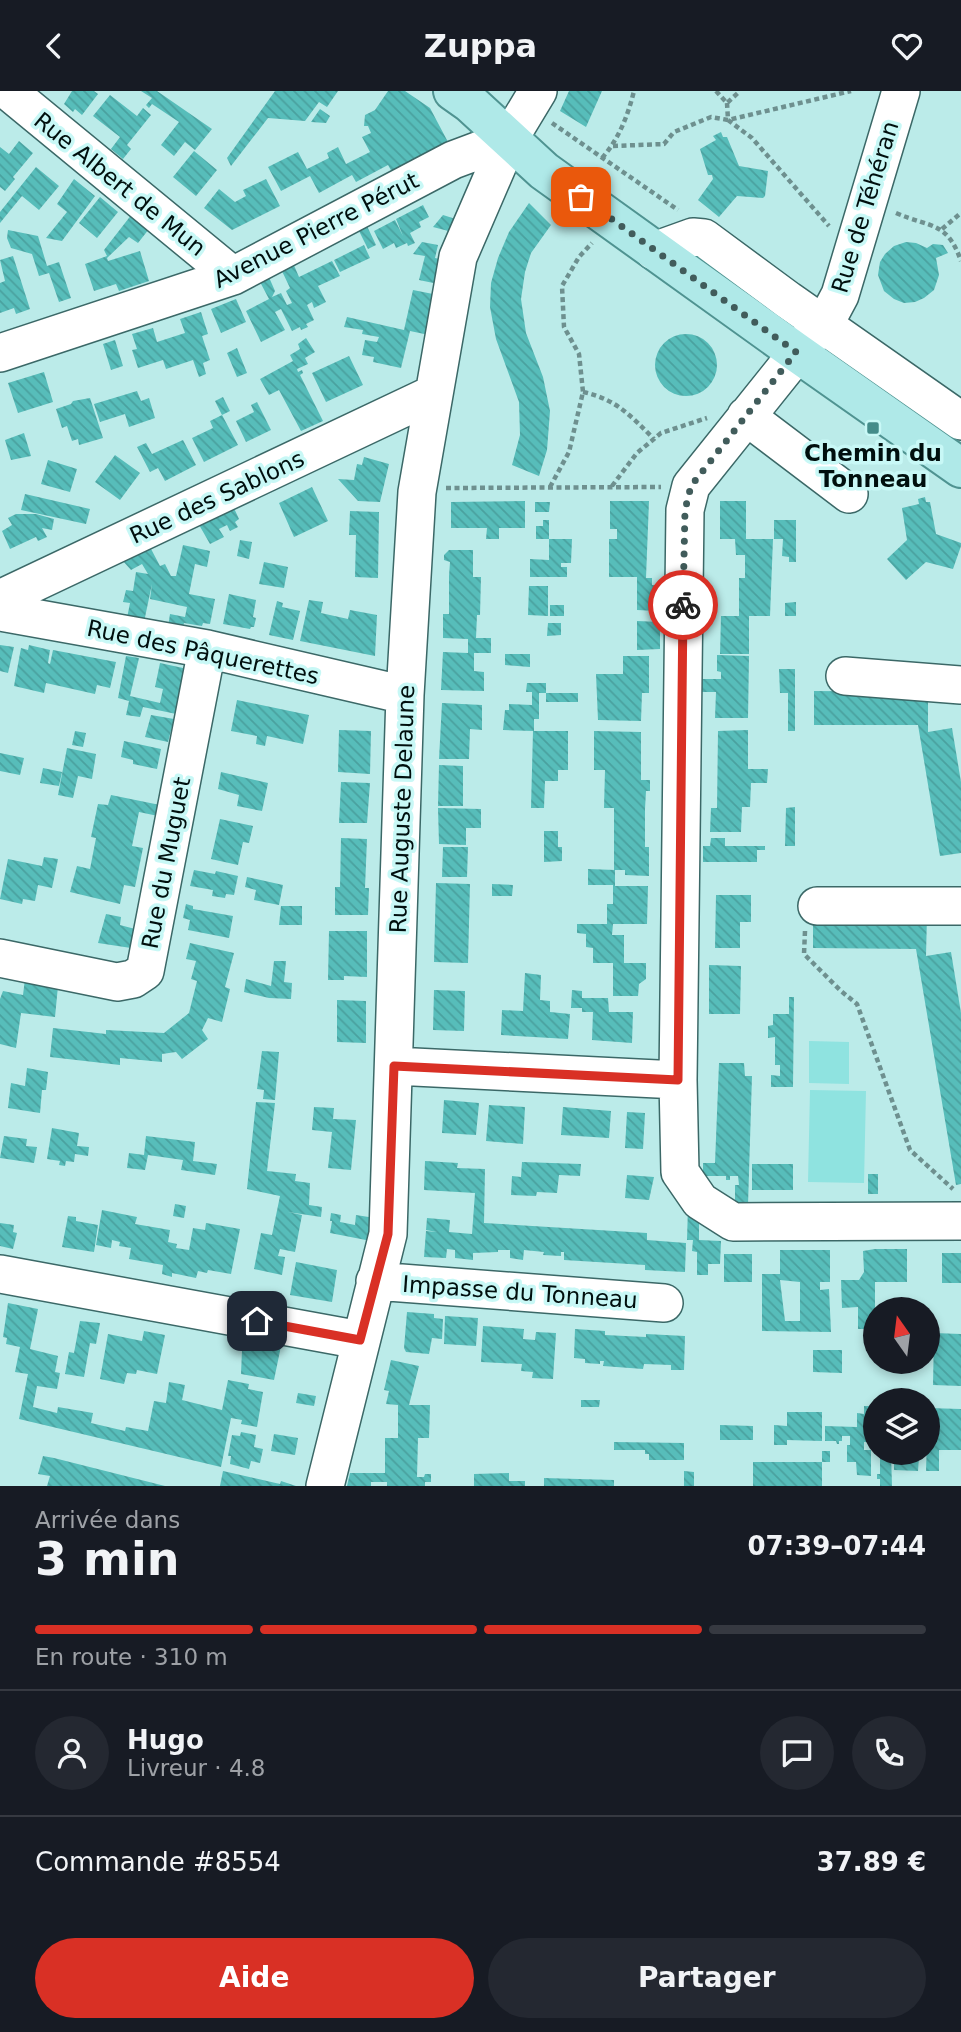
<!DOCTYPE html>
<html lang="fr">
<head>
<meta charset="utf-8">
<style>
	:root { --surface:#171b24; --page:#242831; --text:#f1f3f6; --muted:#9ea1a6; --line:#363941; --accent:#d93025 }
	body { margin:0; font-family:"DejaVu Sans",sans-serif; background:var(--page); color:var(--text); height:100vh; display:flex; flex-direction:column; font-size:26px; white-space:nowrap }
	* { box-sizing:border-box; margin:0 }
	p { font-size:23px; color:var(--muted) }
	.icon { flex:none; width:38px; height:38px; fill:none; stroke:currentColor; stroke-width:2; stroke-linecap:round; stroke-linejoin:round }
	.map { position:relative; height:1395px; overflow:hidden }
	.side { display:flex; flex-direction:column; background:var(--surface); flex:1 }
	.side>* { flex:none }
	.needle { width:46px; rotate:346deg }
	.controls { position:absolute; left:863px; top:1206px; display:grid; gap:14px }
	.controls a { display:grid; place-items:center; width:77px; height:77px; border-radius:50%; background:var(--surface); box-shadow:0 4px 10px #0003; font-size:35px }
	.pin { position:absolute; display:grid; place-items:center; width:60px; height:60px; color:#fff; margin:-30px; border-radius:14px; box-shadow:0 4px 10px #0006 }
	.courier { position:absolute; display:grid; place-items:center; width:70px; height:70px; margin:-35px; border:5px solid #d93025; border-radius:50%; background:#fff; color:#222; box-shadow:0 2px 9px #0007 }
	.summary em { font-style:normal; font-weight:600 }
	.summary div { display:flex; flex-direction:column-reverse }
	.summary { display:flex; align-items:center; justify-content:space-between; height:119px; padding:0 35px }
	h1 { font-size:46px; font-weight:600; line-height:52px }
	.bar { display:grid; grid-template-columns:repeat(4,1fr); gap:10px 7px; align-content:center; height:84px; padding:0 35px }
	.bar i { height:9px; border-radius:5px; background:var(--line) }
	.bar .active { background:var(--accent) }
	.bar p { grid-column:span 4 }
	.line { display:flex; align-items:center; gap:18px; padding:0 35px; border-top:2px solid var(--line) }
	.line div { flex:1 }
	.round { display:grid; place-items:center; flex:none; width:74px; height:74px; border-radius:37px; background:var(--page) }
	.button { display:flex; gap:14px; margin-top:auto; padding:14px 35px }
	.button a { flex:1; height:80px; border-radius:42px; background:var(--accent); color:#fff; font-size:28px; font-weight:600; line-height:80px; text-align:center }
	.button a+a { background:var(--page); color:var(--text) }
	header { display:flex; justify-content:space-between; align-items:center; height:91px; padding:0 35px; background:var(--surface); font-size:32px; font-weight:600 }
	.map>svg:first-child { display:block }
</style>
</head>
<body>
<header><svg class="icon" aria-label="back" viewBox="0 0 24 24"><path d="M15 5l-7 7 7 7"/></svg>Zuppa<svg class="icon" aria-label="heart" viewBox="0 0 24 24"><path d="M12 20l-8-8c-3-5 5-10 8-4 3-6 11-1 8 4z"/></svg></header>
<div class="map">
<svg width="961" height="1395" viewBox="0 0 961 1395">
	<defs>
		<pattern id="building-back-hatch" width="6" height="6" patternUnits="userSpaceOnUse" patternTransform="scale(1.75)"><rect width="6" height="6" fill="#57bdba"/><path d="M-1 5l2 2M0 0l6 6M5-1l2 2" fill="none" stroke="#4aa19f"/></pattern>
	</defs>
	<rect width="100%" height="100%" fill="#bbebe9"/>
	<!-- green -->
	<path fill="#8fe3e0" d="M809 950 849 951V993L809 992Z
		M810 999 866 1000 864 1092 808 1091Z"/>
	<!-- building -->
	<path fill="url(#building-back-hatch)" fill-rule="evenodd" d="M72 0H94L98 3 82 24 75 18 73 21 64 13Z
		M141 0H157L212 38 195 59 185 51 174 65 161 54 179 31 152 13 149 17 146 14 152 7Z
		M275 0H338L327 16 319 11 305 30 268 27 231 75 227 67Z
		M388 0H405L430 17 448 51 392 81 388 74 356 91 352 84 319 102 310 85 281 100 268 76 298 61 307 78 329 67 327 62 338 56 346 73 370 61 362 46 371 42 368 35H364L365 24 375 19Z
		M569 0H602L586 36 560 20Z
		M110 4 137 25 143 17 151 24 127 54 131 58 123 68 111 58 120 46 93 25Z
		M320 18 330 25 326 32 311 31Z
		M721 41 723 46H727L739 75 768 80 765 105 763 107 737 105 719 126 698 109 713 88 712 84H708L700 58 716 49 713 45Z
		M19 50 33 62 13 86 15 88 5 100 0 96V56L9 63Z
		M194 60 217 79 196 105 173 86Z
		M36 76 59 95 39 119 22 105 0 132V121Z
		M74 88 95 105 62 150 46 147 67 121 57 113Z
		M266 88 280 115 232 139 204 117 219 98 235 111 246 105 243 99Z
		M100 106 118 121 97 147 79 132Z
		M529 112 551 134 531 162 525 181 521 208 526 242 543 286 550 320 547 359 539 385 512 374 520 344 519 311 496 248 490 216 491 192 498 167 509 141Z
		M423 114 429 126 419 131 421 136 410 142 415 152 408 155 407 152 396 157 394 152 383 158 374 140 395 129 403 145 396 128Z
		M132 123 149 138 138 152 129 146 107 167 108 170 140 160 149 190 119 200 116 193 94 200 85 173 107 165 104 159Z
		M443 124 462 130 456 142 433 136Z
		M367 135 376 154 368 158 359 140Z
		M8 139 38 145 47 175 59 171 71 207 59 211 49 182 39 185 32 163 11 157 7 147Z
		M422 151 438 154 435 167 448 170 443 194 419 189 425 165 413 163Z
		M906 151 916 152 927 157 933 153 943 154 948 162 936 167 939 184 934 199 924 207 915 211 904 212 894 208 884 200 878 184 880 171 885 163 894 155Z
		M364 154 370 167 340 181 334 169Z
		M13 165 30 218 16 223 14 217 0 222V192L5 190 0 169Z
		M332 170 340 185 318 195 326 211 314 217 312 211 307 214 314 229 306 233 308 236 301 239 300 236 292 240 281 218 275 221 285 239 261 251 246 220 269 208 259 189 268 184 275 200 272 206 281 202 287 214 292 212 286 200 290 197 281 178 293 172 299 186Z
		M413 199 438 204 429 244 410 240 401 277 373 271 374 266 362 264 365 249 377 251 379 246 362 243 363 239 344 236 347 226 404 239Z
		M236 208 246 231 221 242 211 218Z
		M201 221 208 243 202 245 210 269 203 272 206 283 199 286 193 269 166 278 163 269 138 277 132 259 137 258 132 243 153 237 157 251 185 242 180 228Z
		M655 274a31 31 0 1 1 62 0a31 31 0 1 1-62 0Z
		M306 247 315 261 305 267 308 273 297 278 298 281 302 279 303 282 300 284 323 330 301 340 279 299 269 304 260 288 293 270 290 264 300 258 298 253Z
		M115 249 123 275 111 279 103 253Z
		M237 257 247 282 237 286 227 262Z
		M349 265 363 294 326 311 312 282Z
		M44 281 53 311 18 322 8 292Z
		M137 300 141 310 149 307 155 327 129 336 125 323 100 331 94 313Z
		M223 306 230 320 222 324 238 354 204 371 192 347 213 337 210 330 222 324 215 310Z
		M90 307 103 347 79 354 78 348 72 350 67 335 62 337 56 318 71 313 73 310Z
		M257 311 271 339 246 351 236 330 254 321 251 314Z
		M24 342 31 365 11 369 5 349Z
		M183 349 196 374 165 390 158 377 150 381 137 356 146 352 152 363Z
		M115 364 140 382 120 409 95 391Z
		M364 366 389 373 380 411 358 410 338 388 354 389 357 373 362 374Z
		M48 369 77 378 70 401 41 393Z
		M312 396 328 430 294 446 279 412Z
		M25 403 90 418 86 433 21 419Z
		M925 406 926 411H930L936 443 961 452V455L953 478 926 471 906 489 887 468 907 449 902 417 919 413 918 408Z
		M525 410V437H499V448H486L487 437H451V411Z
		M610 410H649L646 487H652V494H656V520L637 519V486H609V448H617V438H610Z
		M720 410H746V448H773L770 525H749V563H720L721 525H739V487H745V464H736L735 448H720Z
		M535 411H550L549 421H535Z
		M233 415 239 428 235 431 238 436 230 440 227 434 219 438 224 446 210 453 198 432Z
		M350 420 379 421 378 487 355 486 356 444H349Z
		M16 423H36L54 428 52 439 42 437 47 446 38 450 36 446 10 458 2 440 12 434 8 427Z
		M543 429H549V448H572L571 472H561V476H567V486H530V468L549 469V448H536V435H543Z
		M774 429H796V471H789V466L782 465 783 448H774Z
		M240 449 252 451 249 468 237 465Z
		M183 454 210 460 207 476 195 473 189 503 215 508 210 533 203 532 202 535 184 532 182 539 168 536 170 523 185 526 187 516 150 508 152 493 144 531 127 527 130 512 123 511 126 499 133 500 136 481 148 483 142 473 131 479 122 469 150 456 160 475 165 473 171 485H176Z
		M449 459H473V486H481L480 524H477L476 547H491V562H474V580L484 581V600L441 599 443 561 468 562V548L443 547V523H449V485L450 471 444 469V464Z
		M264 471 288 476 284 497 259 493Z
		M529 495H548V525L528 524Z
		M229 503 256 509 253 526 256 527 254 536H251L250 538 223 533Z
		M309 509 323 511 321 522 348 528 350 519 377 524 375 565 300 550Z
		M277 510 283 512 282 516 300 520 293 549 269 544Z
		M796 511V525H785V512Z
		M550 514H564V525H550Z
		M637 530 660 531V558L637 559Z
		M548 532H561V544L547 545Z
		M0 554 14 556 8 582 0 580Z
		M29 554 50 559 48 572 50 573 53 559 116 571 110 597 97 594 95 603 46 592 44 602 14 595 21 557 28 559Z
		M505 563H530V576L505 574Z
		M717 564 749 565 748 627H715L716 601H700V588H721V581L717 580Z
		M126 565 139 567 130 605 160 612 163 598 155 596 160 572 183 577 189 586 181 624 143 616 140 626 126 624 129 610 118 607Z
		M623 565H649V602H642L641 630 598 629 596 583H623Z
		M779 578H795V640H788V602H780Z
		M527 592H546V602H539V628H534V640L503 639 505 619H509V613L532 614V601H526Z
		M814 600 928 601V641L952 637 961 691V762L940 765 918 634H814Z
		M546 602H578V611H546Z
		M237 609 309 624 303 653 267 645 265 655 256 653 257 645 231 640Z
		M442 612 482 614V639L470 638 469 668H439Z
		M151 624 174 628 168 651 145 646Z
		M339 639 371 640 370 683 338 681Z
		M748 639V678H768L767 692H751L750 716H742L741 741H710L711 717H717L718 640Z
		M75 640 86 642 83 656 72 654Z
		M533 640H568V679H558V690H545L544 717H531Z
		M594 640 641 641V689H650V700H646L645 718V756H649V785L625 784V779H614V717H604L605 679H594Z
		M124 650 161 658 157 678 133 673V669L121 666Z
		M67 657 96 663 92 688 78 685 73 707 58 704Z
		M0 662 24 667 20 684 0 680Z
		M439 674 463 675V715H438Z
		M43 677 62 681 59 695 40 692Z
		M221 681 268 692 262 720 237 715 239 704 218 698Z
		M341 691 370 692 367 732H339Z
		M111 704 160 714 158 725 139 721 132 755 143 757 135 796 124 794 120 813 70 801 77 775 90 778 96 747 91 746 98 713 108 714Z
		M795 716V755H785L786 717Z
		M438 717 481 718V737H466V754L439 753Z
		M220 728 253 735 249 752 243 751 238 774 211 768Z
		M544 740H558V756H562V770L544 771Z
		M341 747 367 748 365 797H369L368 824H335V796H340Z
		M711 747H725V755H765V759H757V771H703V755H710Z
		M443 756H468L467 786H442Z
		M44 766 58 768 52 797 38 794 35 810 23 808 22 813 0 808 8 768 42 775Z
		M588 778 615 779V795H648L647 833H613L612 844H624V872H646V888L639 893 638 905H613V872H593V857L586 856V843L577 842V833H607V813H613V794H588Z
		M194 779 215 783 216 780 238 785 234 804 226 803 225 807 212 805 213 799 190 795Z
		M247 786 283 794 279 814 254 809 256 799 245 796Z
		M436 792 470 793 468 872 434 871Z
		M492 793 513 794 512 805H492Z
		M716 804H751V831H740V857H715Z
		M186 813 193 815V818L233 825 229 847 188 839 190 829 183 827Z
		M281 815H302V834H279Z
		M106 823 121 826 120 834 135 838 131 857 98 852Z
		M813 824H927L926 865 951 861 961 922V1093L956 1094 916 858 813 857Z
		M329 840H367V886L344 885V889H328Z
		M190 852 234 862 225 896 230 898 222 931 208 927 202 939 208 948 182 968 176 961 162 963V971L120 967V974L50 966 53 937 106 943V939L164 942 189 922 197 890 191 888 196 870 186 868Z
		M274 870H286L284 891 292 892 291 908 269 907 244 901 246 888 271 895Z
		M709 874 741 875 740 923H709Z
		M525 882 541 884 540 909 550 910V921L570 923 568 948 501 944 502 919 523 920Z
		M25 888 58 895 55 926 21 922 16 957 0 953V908L3 900 23 904Z
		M434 899 465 900 464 940 433 939Z
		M572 899 582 900V907H608L609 921H633L632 952 592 949 593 921H582V917H571Z
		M789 906H794L793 996H771V984L780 985V974H775V946L768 947V935L773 934V923H789Z
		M337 909 366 910V952L337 951Z
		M262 960 279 961 275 1009 263 1008 264 999 257 998Z
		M719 972H744L745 985H752L748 1114H735V1094H739L738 1085H730V1089H726V1085H703V1072H715Z
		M27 977 48 981 46 999H42L40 1022 8 1017 11 992 25 995Z
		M444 1009 479 1012 476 1044 442 1042Z
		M256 1011 275 1012 267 1080 296 1083 295 1090 310 1092 309 1114 322 1116 321 1126 288 1121 302 1124 295 1161 280 1158 278 1165 285 1166 282 1184 254 1178 261 1142 272 1144 280 1105 247 1098Z
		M489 1014 525 1016 523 1053 486 1050Z
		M314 1016 334 1017 333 1028 356 1029 351 1079 328 1077 332 1041 312 1039Z
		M563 1016 611 1020 609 1047 561 1044Z
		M627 1021 645 1022 643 1058 625 1057Z
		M52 1037 79 1042 77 1055 89 1056 88 1065 75 1063 74 1071 66 1070 65 1075 59 1074 60 1070 47 1068Z
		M4 1045 27 1048 26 1055 37 1056 34 1072 0 1067Z
		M146 1045 195 1051 193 1070 217 1073 215 1084 181 1079 183 1069 148 1064 145 1079 127 1077 129 1062 144 1064Z
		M425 1070 458 1072 457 1077 485 1078 484 1132 647 1142V1149L686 1152 685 1181 645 1179V1174L564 1169V1161H561V1165L543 1164 544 1161 524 1159 523 1169 510 1167V1159H498V1161L473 1162V1169L455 1167V1159L447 1158 446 1167 424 1166 426 1140 437 1141 426 1139 427 1127 450 1129 449 1141 472 1143 475 1102 424 1099Z
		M522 1071 581 1073 580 1085 559 1084 557 1102 537 1101 536 1105 511 1104 512 1085 521 1086Z
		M752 1073H793V1099H752Z
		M868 1083H878V1103H868Z
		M627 1084 654 1086 649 1109 625 1107Z
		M175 1113 186 1115 184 1127 173 1125Z
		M688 1115 699 1127V1149L721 1150 720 1173H708V1184H697V1161L692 1160 693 1149H687Z
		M102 1119 137 1126 135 1133 170 1139 168 1151 177 1153 176 1157 189 1159 193 1137 205 1139 206 1132 240 1138 231 1183 208 1179 207 1182 198 1180 196 1187 172 1182V1186L162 1183 163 1174 129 1168 131 1157 119 1155 120 1151 112 1149 111 1157 96 1154Z
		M331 1122 341 1124 340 1131 355 1134 356 1124 375 1127 371 1150 330 1142 332 1130H330Z
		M68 1125 76 1126V1130L98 1134 94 1161 62 1156Z
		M0 1132 14 1134 13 1141 17 1142 13 1158 0 1155Z
		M875 1158H907V1191H875V1238H858V1216L842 1217 841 1189H859L864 1181 863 1160Z
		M780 1159H830V1191H820V1199L829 1198 831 1241 762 1240V1183H780ZM780 1189 800 1191V1230H785Z
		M942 1162H961V1192H942Z
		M724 1163H752V1191H724Z
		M296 1171 337 1179 332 1211 290 1204Z
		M8 1212 38 1218 30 1258 58 1265 55 1281 60 1282 57 1298 37 1295 33 1316 57 1322 58 1316 93 1322 91 1332 125 1340 126 1336 148 1340 154 1310 166 1312 169 1291 185 1294 182 1309 222 1319 228 1289 249 1293 248 1298 263 1301 257 1336 241 1333 242 1329 231 1327 221 1376 19 1328 28 1283 15 1281 20 1256 6 1253 7 1247 3 1246Z
		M407 1221 434 1223V1227L443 1228 442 1248 432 1247 429 1263 406 1261 404 1257Z
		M445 1225 478 1227 476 1255 444 1253Z
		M80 1230 100 1232 96 1253 90 1252 84 1286 65 1283 69 1261 74 1262Z
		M483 1235 524 1238 523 1248 535 1249 536 1241 556 1242 553 1288 532 1287 533 1281 521 1280 522 1273 481 1271Z
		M575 1238 605 1240V1244L646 1246V1243L685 1245 684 1279H671V1274L644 1273 643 1278 603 1275 604 1270H600V1273L585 1272V1268L574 1267Z
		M144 1240 165 1244 157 1283 137 1279 136 1283 127 1282 124 1293 100 1288 108 1243 142 1250Z
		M934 1242 961 1243V1295L933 1294Z
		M251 1249 281 1255 274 1289 241 1283 242 1259 249 1260Z
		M813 1259H842V1282L813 1281Z
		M391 1269 419 1275 409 1314H430L429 1347H418L417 1386H424L425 1383H431V1391H425V1395H387V1391H371V1395H347L350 1382H385V1347H398V1314L386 1313 389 1300 384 1299Z
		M298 1302 316 1305 314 1315 296 1312Z
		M581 1309H600L599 1316H581Z
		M864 1315H875V1351H864V1359H871V1385L857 1384 856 1371H847V1354H850V1345H842V1350H839V1353H837L836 1350H825V1335L857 1336V1322L864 1323Z
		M928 1317 961 1318V1359H939V1380H926Z
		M787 1321H822V1350L787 1349V1354H774V1334L787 1335Z
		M720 1334 753 1335V1349H720Z
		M241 1341 256 1344 254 1356 263 1358 260 1372 251 1370 249 1378 230 1373 231 1365H228L232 1344 240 1345Z
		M274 1343 298 1347 295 1364 271 1360Z
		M614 1351 684 1352V1369H649V1363H645V1359H614Z
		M822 1360H830V1371H822V1395H753V1371H822Z
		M880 1362H891L892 1395H880V1388H877V1383H880Z
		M894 1362H923V1366H919L918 1380 894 1379Z
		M43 1365 54 1367 165 1395H47L50 1385 38 1383Z
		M223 1380 280 1393 281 1390 296 1395H220Z
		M684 1380 694 1381V1395H684Z
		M509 1382V1390H525V1395H474V1383Z
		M544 1387 614 1389V1395H544Z"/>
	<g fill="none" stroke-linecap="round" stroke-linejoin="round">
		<!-- minor casing -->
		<g stroke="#3b6867" stroke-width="40">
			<path id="minor" d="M8 0 233 185
				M901 0 840 204 832 219 691 395 685 419 678 989 680 1081 700 1110 733 1131 961 1130
				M654 160 693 146 704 147 788 209 961 330
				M0 262 233 185 453 69 509 48
				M746 325 849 403
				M0 508 433 303
				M0 521 207 558 405 604
				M845 585 961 594
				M817 815H961
				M0 867 117 891 133 888 145 880 207 558
				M394 975 678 989
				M0 1183 360 1249
				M375 1190 664 1212
				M325 1395 388 1143 405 604 417 401 458 166 509 48 538 0"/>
		</g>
		<!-- major casing -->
		<g stroke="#4f9391" stroke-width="42">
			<path id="major" d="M453 0 470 12 544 80 796 261 961 377"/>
		</g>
		<!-- path -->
		<path stroke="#6e908f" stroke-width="4.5" stroke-dasharray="5 3.5" stroke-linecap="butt" d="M716 0 727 12 740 0
			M727 12 728 29 752 47 829 135
			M552 32 678 119
			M613 55 664 53 674 41 711 26 728 29 851 0
			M602 67C619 48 628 24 634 0
			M896 122C931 137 947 130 961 170
			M942 138 961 122
			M583 301C616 308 631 325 654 348
			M612 395 637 362 661 342 707 327
			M550 396 569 361 583 301 579 263 564 236 562 195 579 166 592 152
			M446 397 661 396
			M805 840 804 863 841 900 857 913 910 1059 953 1098"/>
		<!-- minor -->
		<use href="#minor" stroke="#fff" stroke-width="37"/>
		<!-- major -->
		<use href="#major" stroke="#afe9e8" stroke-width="38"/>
	</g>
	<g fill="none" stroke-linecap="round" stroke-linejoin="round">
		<!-- done -->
		<path stroke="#415c5b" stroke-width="7" stroke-dasharray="0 12.6" d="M581 106 796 261 691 395 685 419 683 514"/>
		<!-- route -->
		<path stroke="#d93025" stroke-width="9" d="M257 1230 360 1249 388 1143 394 975 678 989 683 514"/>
	</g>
	<!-- markers -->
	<rect fill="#448c8a" stroke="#c8f8f6" stroke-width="2.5" x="866" y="330" width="14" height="14" rx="3.5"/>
	<g text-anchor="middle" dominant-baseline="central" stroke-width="7" stroke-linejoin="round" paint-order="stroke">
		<!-- street labels -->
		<g font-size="23" fill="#000f0e" stroke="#c8f8f6">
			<text transform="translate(120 93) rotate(39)">Rue Albert de Mun</text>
			<text transform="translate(865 116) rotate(-73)">Rue de Téhéran</text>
			<text transform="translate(316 139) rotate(-27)">Avenue Pierre Pérut</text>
			<text transform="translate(217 406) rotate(-25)">Rue des Sablons</text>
			<text transform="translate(203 561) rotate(12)">Rue des Pâquerettes</text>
			<text transform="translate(402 718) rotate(-88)">Rue Auguste Delaune</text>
			<text transform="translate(166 772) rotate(-79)">Rue du Muguet</text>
			<text transform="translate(520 1201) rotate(4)">Impasse du Tonneau</text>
		</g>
		<!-- poi labels -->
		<g font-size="23" font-weight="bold" fill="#000f0e" stroke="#c8f8f6">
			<text x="873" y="362">Chemin du<tspan x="873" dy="26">Tonneau</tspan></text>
		</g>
	</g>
</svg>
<div class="controls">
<a><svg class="needle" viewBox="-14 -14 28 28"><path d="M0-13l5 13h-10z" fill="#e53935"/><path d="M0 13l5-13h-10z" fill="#9ea1a6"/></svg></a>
<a><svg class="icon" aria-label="layers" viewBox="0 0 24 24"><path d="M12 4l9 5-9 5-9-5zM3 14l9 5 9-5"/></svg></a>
</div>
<div class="pin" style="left:581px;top:106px;background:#ea580c"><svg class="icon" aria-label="bag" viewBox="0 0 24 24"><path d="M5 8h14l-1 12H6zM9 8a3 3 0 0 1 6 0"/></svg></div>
<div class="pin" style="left:257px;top:1230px;background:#1f2937"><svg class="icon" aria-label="home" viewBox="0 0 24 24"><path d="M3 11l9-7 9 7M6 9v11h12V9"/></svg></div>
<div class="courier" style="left:683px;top:514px"><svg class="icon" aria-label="bike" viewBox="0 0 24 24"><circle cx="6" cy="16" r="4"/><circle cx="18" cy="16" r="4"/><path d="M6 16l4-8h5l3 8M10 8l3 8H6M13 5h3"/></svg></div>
</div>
<section class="side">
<div class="summary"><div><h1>3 min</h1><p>Arrivée dans</p></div><em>07:39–07:44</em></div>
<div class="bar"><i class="active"></i><i class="active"></i><i class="active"></i><i></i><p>En route · 310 m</p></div>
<div class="line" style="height:126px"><a class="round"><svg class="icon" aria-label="person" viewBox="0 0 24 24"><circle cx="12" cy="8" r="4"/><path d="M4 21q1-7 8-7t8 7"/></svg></a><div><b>Hugo</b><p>Livreur · 4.8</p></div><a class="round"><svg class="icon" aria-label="chat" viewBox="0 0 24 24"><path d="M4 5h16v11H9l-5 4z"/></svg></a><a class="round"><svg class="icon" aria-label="phone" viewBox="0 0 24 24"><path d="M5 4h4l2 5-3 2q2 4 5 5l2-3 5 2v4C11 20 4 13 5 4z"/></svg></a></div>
<div class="line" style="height:91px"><div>Commande #8554</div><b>37.89 €</b></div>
<div class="button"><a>Aide</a><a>Partager</a></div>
</section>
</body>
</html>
